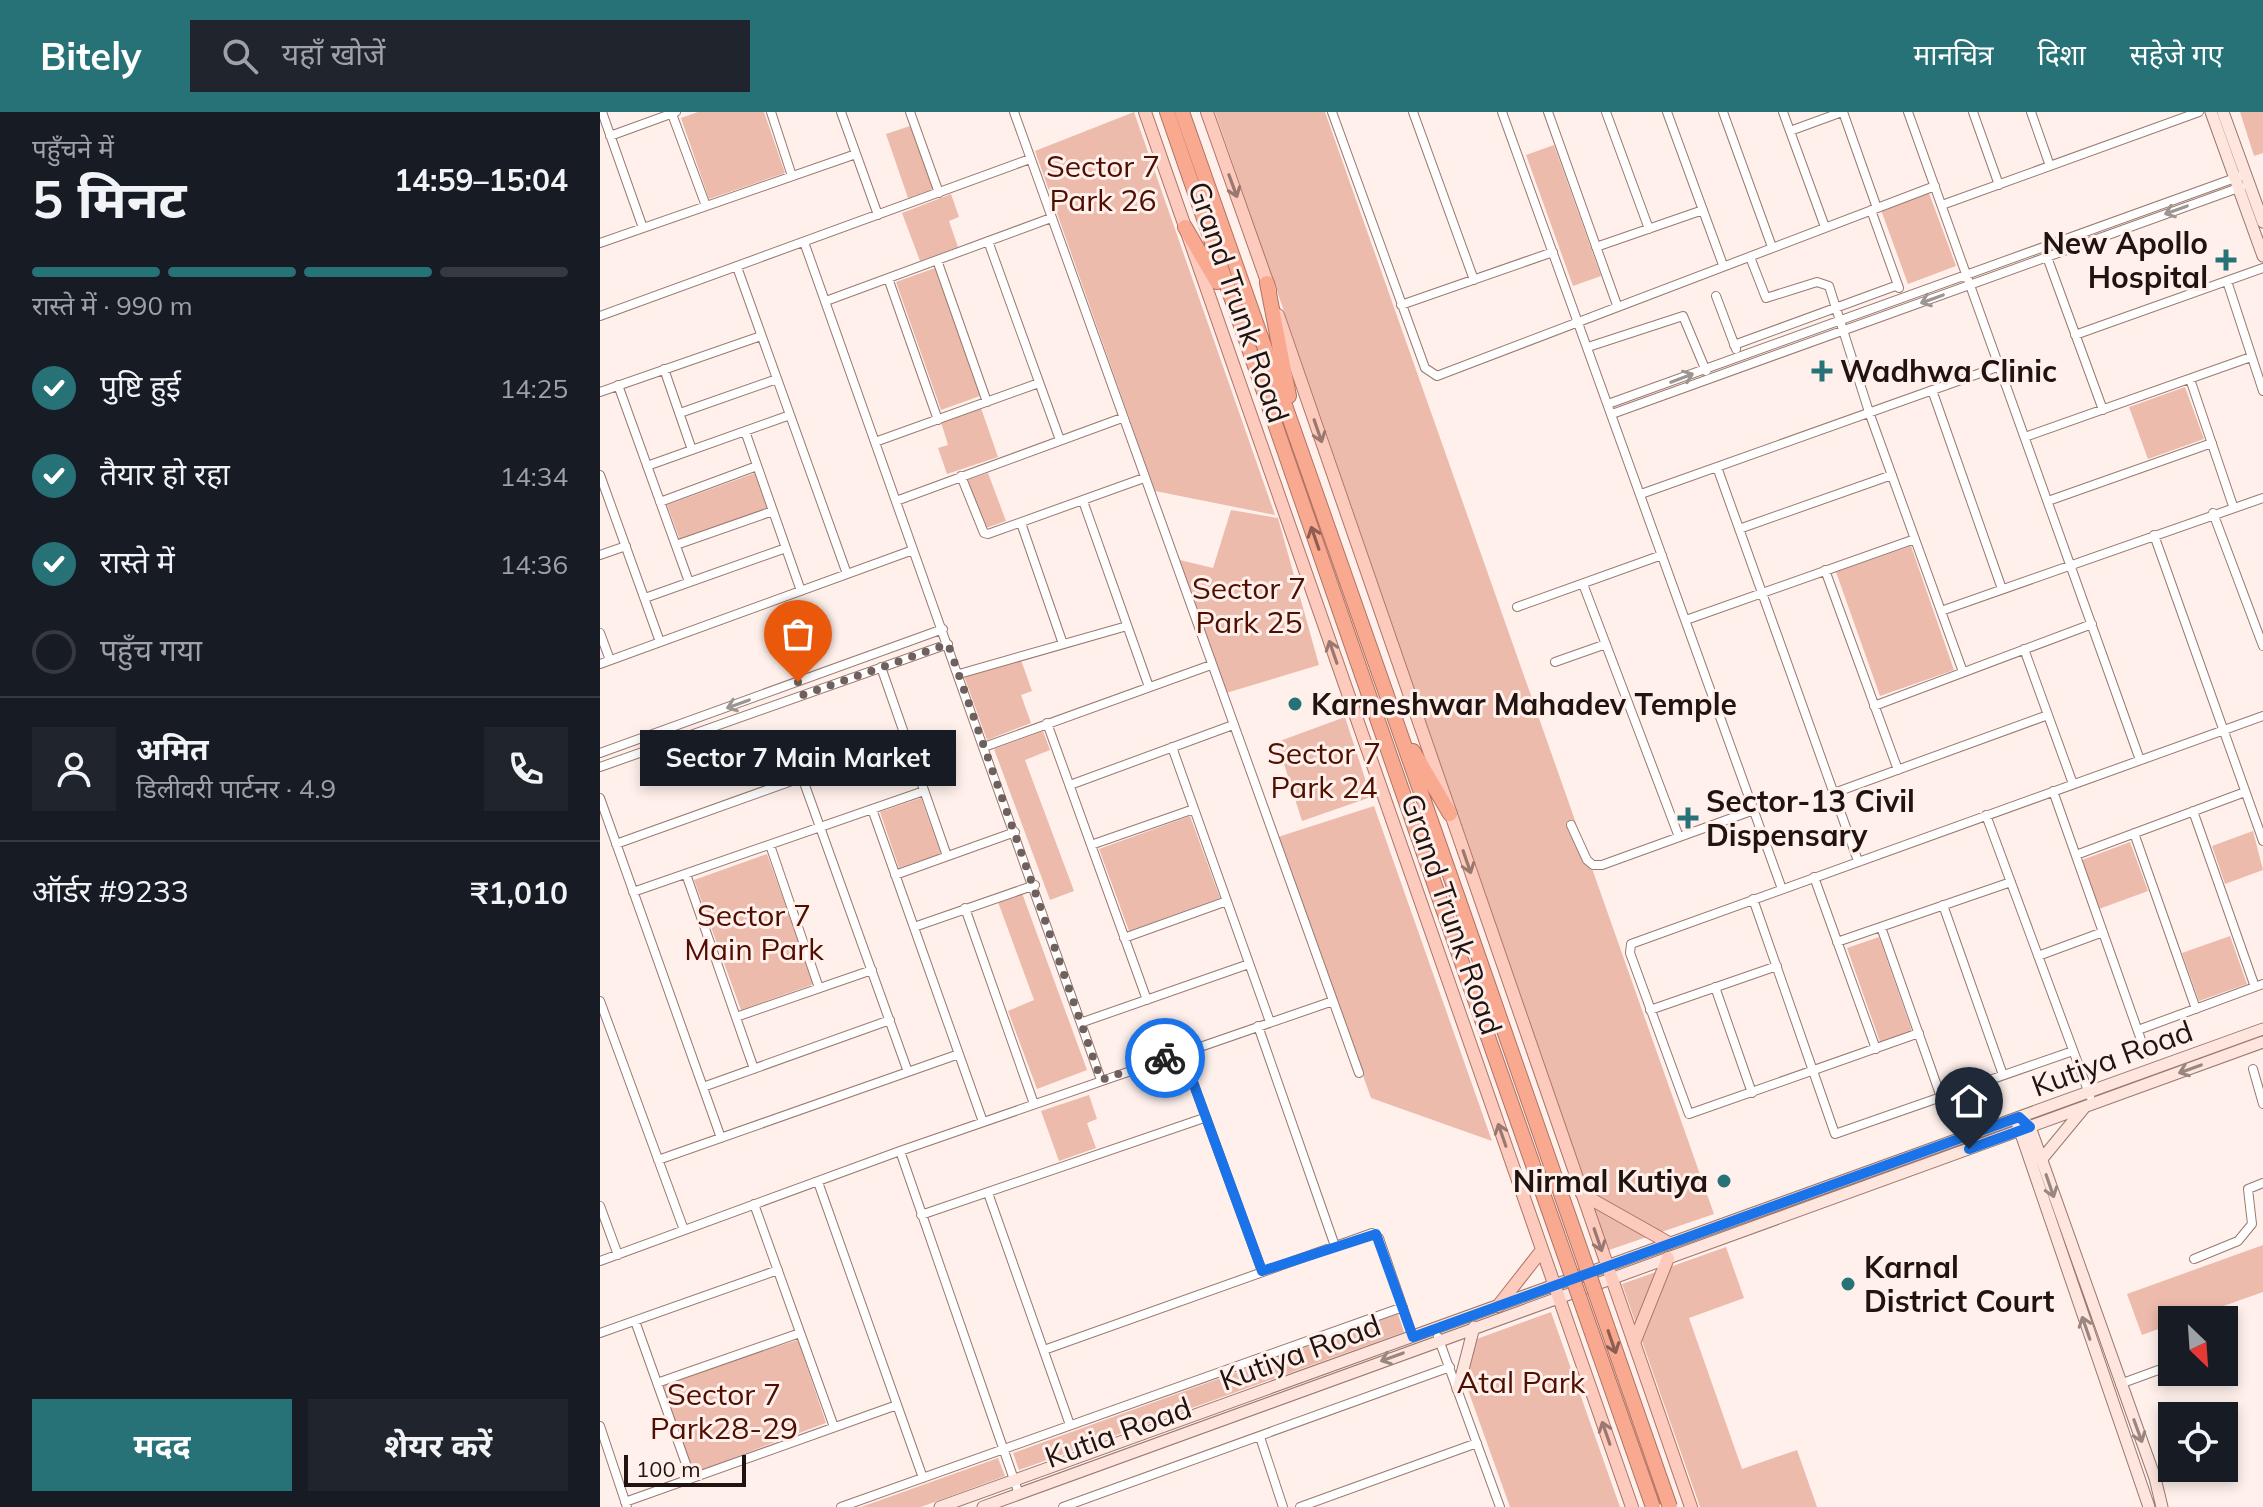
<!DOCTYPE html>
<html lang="hi">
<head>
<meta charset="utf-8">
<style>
	:root { --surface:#171b24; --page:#20242c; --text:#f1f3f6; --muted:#9ea1a6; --line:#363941; --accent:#277277 }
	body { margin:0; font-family:Mulish,"Noto Sans Devanagari",sans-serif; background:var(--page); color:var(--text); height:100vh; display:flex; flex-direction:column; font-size:30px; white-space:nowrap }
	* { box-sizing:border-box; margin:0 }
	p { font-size:26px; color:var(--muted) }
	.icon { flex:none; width:44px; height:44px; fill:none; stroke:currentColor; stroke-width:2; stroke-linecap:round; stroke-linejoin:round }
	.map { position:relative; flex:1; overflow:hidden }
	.sheet { display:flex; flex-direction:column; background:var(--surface); width:600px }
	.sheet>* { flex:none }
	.needle { width:52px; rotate:155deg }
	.fabs { position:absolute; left:1558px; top:1194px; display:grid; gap:16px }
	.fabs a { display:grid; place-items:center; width:80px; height:80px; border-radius:0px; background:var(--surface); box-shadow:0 4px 12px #0003; font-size:40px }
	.scale { position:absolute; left:24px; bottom:20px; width:122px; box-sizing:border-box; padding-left:8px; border:4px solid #201310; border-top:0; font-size:22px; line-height:28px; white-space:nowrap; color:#201310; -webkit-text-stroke:6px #fff0eb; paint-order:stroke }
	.pin { position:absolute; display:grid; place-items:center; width:68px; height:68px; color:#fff; margin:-82px -34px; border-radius:50% 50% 50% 0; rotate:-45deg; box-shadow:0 0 8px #0007 }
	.pin .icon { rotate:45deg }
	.courier { position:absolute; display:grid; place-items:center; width:80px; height:80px; margin:-40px; border:6px solid #1a73e8; border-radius:50%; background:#fff; color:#222; box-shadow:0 2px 10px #0007 }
	.bubble { position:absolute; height:56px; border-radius:0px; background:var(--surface); box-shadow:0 4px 12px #0003; font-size:26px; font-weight:700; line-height:56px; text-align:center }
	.head em { font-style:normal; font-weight:700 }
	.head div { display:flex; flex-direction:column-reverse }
	.head { display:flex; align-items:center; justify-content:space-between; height:136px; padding:0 32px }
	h1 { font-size:52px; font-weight:700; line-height:60px }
	.bar { display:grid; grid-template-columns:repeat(4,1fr); gap:12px 8px; align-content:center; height:96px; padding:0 32px }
	.bar i { height:10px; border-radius:6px; background:var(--line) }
	.bar .active { background:var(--accent) }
	.bar p { grid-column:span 4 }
	.line { display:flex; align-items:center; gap:20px; padding:0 32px; border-top:2px solid var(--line) }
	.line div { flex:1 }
	.round { display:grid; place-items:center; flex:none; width:84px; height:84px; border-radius:0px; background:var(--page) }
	ol { padding:0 32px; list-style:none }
	li { display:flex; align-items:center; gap:24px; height:88px }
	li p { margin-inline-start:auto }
	li .icon { padding:8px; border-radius:50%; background:var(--accent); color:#fff; stroke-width:4 }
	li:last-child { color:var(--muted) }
	li i { width:44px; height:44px; border:4px solid var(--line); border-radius:50% }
	.primary-button { display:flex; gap:16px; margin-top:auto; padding:16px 32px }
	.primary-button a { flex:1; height:92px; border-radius:0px; background:var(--accent); color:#fff; font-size:32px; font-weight:700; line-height:92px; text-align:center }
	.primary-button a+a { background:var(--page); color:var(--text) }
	header { display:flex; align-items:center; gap:48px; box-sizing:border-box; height:112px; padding:0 40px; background:var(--accent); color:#fff }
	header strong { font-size:38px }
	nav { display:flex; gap:44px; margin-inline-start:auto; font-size:28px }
	.search { width:560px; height:72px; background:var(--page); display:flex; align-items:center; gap:20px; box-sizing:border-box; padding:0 28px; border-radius:0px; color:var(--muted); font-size:30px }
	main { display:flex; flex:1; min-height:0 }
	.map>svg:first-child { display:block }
</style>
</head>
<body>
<header>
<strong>Bitely</strong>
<div class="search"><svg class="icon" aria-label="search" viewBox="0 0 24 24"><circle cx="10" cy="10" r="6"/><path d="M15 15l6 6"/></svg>यहाँ खोजें</div>
<nav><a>मानचित्र</a><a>दिशा</a><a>सहेजे गए</a></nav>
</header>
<main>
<section class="sheet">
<div class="head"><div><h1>5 मिनट</h1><p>पहुँचने में</p></div><em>14:59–15:04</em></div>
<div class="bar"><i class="active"></i><i class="active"></i><i class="active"></i><i></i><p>रास्ते में · 990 m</p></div>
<ol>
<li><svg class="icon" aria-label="check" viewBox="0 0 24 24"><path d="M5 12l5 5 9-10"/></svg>पुष्टि हुई<p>14:25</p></li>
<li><svg class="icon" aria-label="check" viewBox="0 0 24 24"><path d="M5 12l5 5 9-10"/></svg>तैयार हो रहा<p>14:34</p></li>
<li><svg class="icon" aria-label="check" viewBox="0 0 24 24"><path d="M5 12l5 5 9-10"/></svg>रास्ते में<p>14:36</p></li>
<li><i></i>पहुँच गया</li>
</ol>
<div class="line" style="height:144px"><a class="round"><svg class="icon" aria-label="person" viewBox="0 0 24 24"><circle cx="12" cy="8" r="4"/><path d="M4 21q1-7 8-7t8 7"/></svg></a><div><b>अमित</b><p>डिलीवरी पार्टनर · 4.9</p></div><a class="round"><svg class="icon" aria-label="phone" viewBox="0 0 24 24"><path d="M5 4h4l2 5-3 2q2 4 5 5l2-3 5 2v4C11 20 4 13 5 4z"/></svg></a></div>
<div class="line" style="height:104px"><div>ऑर्डर #9233</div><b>₹1,010</b></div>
<div class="primary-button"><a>मदद</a><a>शेयर करें</a></div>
</section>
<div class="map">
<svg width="1663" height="1395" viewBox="0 0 1663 1395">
	<rect width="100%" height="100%" fill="#fff0eb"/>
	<!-- green -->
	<path fill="#ecbbac" d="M98 0H164L185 61 109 87 81 6Z
		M534 0 675 403 555 379 435 39Z
		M615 0H725L1114 1102 1009 1138Z
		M1640 0H1663V41L1654 44Z
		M310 14 333 77 308 86 286 22Z
		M954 33 1001 164 973 174 926 43Z
		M1329 81 1356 154 1308 172 1281 98Z
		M351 82 359 105 349 109 358 135 320 149 302 101Z
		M335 156 380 284 341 298 296 170Z
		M1585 275 1604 327 1548 347 1529 295Z
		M381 296 398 345 347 362 338 336 348 333 341 310Z
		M155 361 167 396 80 428 67 393Z
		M388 361 406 409 383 417 365 369Z
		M631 398 678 406 719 553 626 581 576 447 613 456Z
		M1311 434 1354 558 1280 584 1236 460Z
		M421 548 432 579 421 583 431 611 387 628 364 564Z
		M745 605 771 685 702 709 677 630Z
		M443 619 450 638 425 648 474 779 450 788 394 637Z
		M321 686 341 742 299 756 280 700Z
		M774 694 892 1029 771 986 678 725Z
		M590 704 620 786 529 819 499 737Z
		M1653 719 1663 758 1625 772 1612 734Z
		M1530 730 1548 779 1499 797 1482 748Z
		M167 742 214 872 141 898 94 768Z
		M422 781 487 958 437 977 408 899 434 888 398 790Z
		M1630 824 1647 872 1599 889 1582 841Z
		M1279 825 1312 919 1280 930 1247 836Z
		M489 983 497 1007 487 1011 496 1036 459 1049 441 999Z
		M1663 1133V1180L1584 1208H1572V1212L1542 1223 1527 1182Z
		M1126 1135 1144 1186 1089 1206 1142 1357 1197 1338 1217 1395H1100L1022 1172Z
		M951 1200 1020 1395H910L864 1267 874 1228Z
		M798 1202 804 1220 419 1358 413 1341Z
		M198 1228 226 1311 88 1363 57 1271Z
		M398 1346 405 1364 321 1395H261Z"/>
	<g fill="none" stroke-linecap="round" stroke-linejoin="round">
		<!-- street casing -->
		<g stroke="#99796f" stroke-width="10">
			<path id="street" d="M2 0 43 116
				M171 0 192 64
				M241 0 278 103
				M310 0 339 81
				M414 0 759 961
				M732 0 825 256 837 264 1335 74
				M813 0 874 168
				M902 0 1182 777
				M948 0 1017 193
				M1006 0 1049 117
				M1067 0 1123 153
				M1123 0 1172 135
				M1183 0 1225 115
				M1243 0 1277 96
				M1308 0 1540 648
				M1373 0 1399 73
				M1431 0 1450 54
				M72 2 106 94
				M1190 19 1242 0
				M10 24 76 0
				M1342 93 1599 0
				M1271 98 1299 176
				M388 129 460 328
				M204 130 501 968
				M0 131 256 42
				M996 135 1103 98
				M1150 145 1166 186 1217 170 1229 174 1269 300 1363 560
				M1447 145 1503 298
				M337 148 387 290
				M137 155 247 462
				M288 166 338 308
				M1627 169 1663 279
				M1116 184 1136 237
				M226 189 451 106
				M801 193 953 140
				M0 204 430 47
				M1475 223 1663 156
				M1134 233 1298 173
				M988 235 1083 204 1106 259
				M64 257 92 338
				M1590 267 1633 394
				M18 273 89 470
				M1332 278 1402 477
				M0 280 161 224
				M1008 292 1646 62
				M80 301 177 267
				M1012 302 1641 75
				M145 319 201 479
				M1425 325 1651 245
				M275 330 439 271
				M47 354 190 303
				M1117 355 1258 749
				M0 363 60 530
				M361 364 384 421 388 422 544 366
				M1041 382 1400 254
				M296 389 522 306
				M483 389 549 575
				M1448 389 1612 331
				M60 390 157 354
				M1613 401 1663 534
				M421 411 463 532
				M1139 417 1292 363
				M1554 423 1663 729
				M76 433 173 399
				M0 443 26 434
				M1225 458 1298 658
				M983 472 1079 725
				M45 486 186 436
				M917 495 1062 443
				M1341 499 1663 386
				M1086 508 1315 427
				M0 521 10 548
				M1424 537 1473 672
				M955 550 1006 532
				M0 552 313 438
				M281 555 347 744
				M359 562 527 514
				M1274 594 1492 512
				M447 611 547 888
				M384 635 611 553
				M572 635 670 910
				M0 641 343 517
				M0 655 348 532
				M202 665 308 960
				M470 673 633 613
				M1453 679 1546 942
				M1234 681 1448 603
				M0 686 121 1026
				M272 697 383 1010
				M1593 699 1655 875
				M1386 703 1490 984
				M971 713 987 748 993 753H1002L1154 698
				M1534 721 1596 897
				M16 732 306 628
				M170 733 219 876
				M491 733 594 697
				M1476 743 1645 680
				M86 762 154 957
				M295 763 415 720
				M1214 765 1276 937
				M33 780 324 679
				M1153 787 1235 1022 1473 939
				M1343 793 1403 963
				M365 796 434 992
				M314 815 435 773
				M1281 815 1341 985
				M524 826 627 789
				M1237 830 1411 770
				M1438 844 1503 820
				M1115 875 1152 981
				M0 889 84 1118
				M1050 898 1177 854
				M136 905 272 858
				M483 910 649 852
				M658 914 735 1134
				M1538 918 1663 872
				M1319 921 1089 1002 1030 841 1031 832 1663 604
				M582 940 662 1159
				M1653 957 1663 992
				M103 975 290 908
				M300 1039 419 1382
				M58 1048 359 942
				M218 1070 323 1366
				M388 1081 470 1313
				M154 1092 234 1315
				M0 1094 18 1143
				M321 1103 604 1006
				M1594 1147 1638 1129 1652 1112 1648 1077 1663 1071
				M0 1149 300 1039 733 889
				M35 1209 91 1366
				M0 1221 178 1158
				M838 1225 900 1395
				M444 1238 772 1121 779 1126 813 1225
				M57 1271 200 1221
				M1520 1272 1572 1253
				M0 1314 27 1395
				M660 1325 683 1395
				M25 1390 297 1293
				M241 1395 803 1195
				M463 1395 850 1255
				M700 1395 877 1331"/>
		</g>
		<!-- secondary casing -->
		<g stroke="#99796f" stroke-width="13">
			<path id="secondary" d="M1611 0 1663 144
				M1623 0 1663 110
				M1425 1010 1430 1015 1555 1366 1562 1395
				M1418 1013 1549 1395
				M1441 1048 1484 996
				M858 1277 874 1215
				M340 1395 1663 917
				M383 1395 1663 930"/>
		</g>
		<!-- primary casing -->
		<g stroke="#ae7464" stroke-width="14">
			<path id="primary" d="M545 0 1032 1395
				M607 0 670 178
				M678 203 1091 1395
				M982 1082 1069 1131
				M898 1194 942 1138
				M1034 1231 1068 1146"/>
		</g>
		<!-- highway casing -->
		<g stroke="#ae7464" stroke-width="16">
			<path id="highway" d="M567 0 841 791
				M582 0 858 786
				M585 115 617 170
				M667 171 689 284
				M813 639 850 702"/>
		</g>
		<!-- street -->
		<use href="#street" stroke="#fff" stroke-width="8"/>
		<!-- secondary -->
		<use href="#secondary" stroke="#fee5de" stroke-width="11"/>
		<!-- primary -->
		<use href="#primary" stroke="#fccbbd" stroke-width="12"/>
		<!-- highway -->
		<use href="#highway" stroke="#faa991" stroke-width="14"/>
		<!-- highway-bridge casing -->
		<g stroke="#ae7464" stroke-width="16" stroke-linecap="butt">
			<path id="highway-bridge" d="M858 786 1070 1395
				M841 791 1053 1395"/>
		</g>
		<!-- highway-bridge -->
		<use href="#highway-bridge" stroke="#faa991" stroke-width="14"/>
	</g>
	<!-- one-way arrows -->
	<defs><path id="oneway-shaft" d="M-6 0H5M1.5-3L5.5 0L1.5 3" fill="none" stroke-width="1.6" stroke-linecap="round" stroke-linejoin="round" transform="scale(2)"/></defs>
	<g stroke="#99786f">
		<use href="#oneway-shaft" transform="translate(633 74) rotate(70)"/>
		<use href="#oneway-shaft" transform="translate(718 319) rotate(71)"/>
		<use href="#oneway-shaft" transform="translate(733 540) rotate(-109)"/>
		<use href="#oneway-shaft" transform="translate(867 750) rotate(71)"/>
		<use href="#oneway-shaft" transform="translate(902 1023) rotate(-109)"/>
		<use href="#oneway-shaft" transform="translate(998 1128) rotate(71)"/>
		<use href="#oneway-shaft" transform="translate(1006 1321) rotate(-109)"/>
	</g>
	<g stroke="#9b9593">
		<use href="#oneway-shaft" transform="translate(1576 98) rotate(160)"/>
		<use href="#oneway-shaft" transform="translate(1332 187) rotate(160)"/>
		<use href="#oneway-shaft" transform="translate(1082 266) rotate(-21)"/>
		<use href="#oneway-shaft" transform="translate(138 592) rotate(160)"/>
	</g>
	<g stroke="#8d5e50">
		<use href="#oneway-shaft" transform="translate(715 426) rotate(-109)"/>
		<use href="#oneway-shaft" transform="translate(1012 1230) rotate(71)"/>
	</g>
	<g stroke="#9a8681">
		<use href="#oneway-shaft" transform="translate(1590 957) rotate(160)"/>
		<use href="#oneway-shaft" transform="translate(1450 1074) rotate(71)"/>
		<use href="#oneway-shaft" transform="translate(1486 1216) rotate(-109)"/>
		<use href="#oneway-shaft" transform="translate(792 1245) rotate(160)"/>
		<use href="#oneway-shaft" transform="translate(1538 1319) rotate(70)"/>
	</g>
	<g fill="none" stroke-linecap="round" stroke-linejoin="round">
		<!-- done -->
		<path stroke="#6e605d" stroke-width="8" stroke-dasharray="0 14.4" d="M198 570 203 583 348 532 501 968 565 946"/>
		<!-- route -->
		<path stroke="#1a73e8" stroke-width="10" d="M565 946 582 940 662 1159 776 1122 813 1225 1419 1005 1430 1015 1369 1037"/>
	</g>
	<!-- markers -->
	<g fill="#277277" stroke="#fff0eb" stroke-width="3">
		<path d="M1622 136h8v8h8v8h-8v8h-8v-8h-8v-8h8z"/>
		<path d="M1218 247h8v8h8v8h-8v8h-8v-8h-8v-8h8z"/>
		<circle cx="695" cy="592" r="8"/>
		<path d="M1084 694h8v8h8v8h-8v8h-8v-8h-8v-8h8z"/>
		<circle cx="1124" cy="1069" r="8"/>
		<circle cx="1248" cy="1172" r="8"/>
	</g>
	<g text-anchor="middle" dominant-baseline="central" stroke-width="6" stroke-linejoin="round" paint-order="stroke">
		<!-- park labels -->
		<g font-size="30" fill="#4f0e00" stroke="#fff0eb">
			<text x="503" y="54">Sector 7<tspan x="503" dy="34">Park 26</tspan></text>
			<text x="649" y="476">Sector 7<tspan x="649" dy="34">Park 25</tspan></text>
			<text x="724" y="641">Sector 7<tspan x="724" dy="34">Park 24</tspan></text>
			<text x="154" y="803">Sector 7<tspan x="154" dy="34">Main Park</tspan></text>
			<text x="921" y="1270">Atal Park</text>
			<text x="124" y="1282">Sector 7<tspan x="124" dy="34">Park28-29</tspan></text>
		</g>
		<!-- poi labels -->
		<g font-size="30" font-weight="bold" fill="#201310" stroke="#fff0eb" text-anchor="start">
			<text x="1608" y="131" text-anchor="end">New Apollo<tspan x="1608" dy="34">Hospital</tspan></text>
			<text x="1240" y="259">Wadhwa Clinic</text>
			<text x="711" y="592">Karneshwar Mahadev Temple</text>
			<text x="1106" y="689">Sector-13 Civil<tspan x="1106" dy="34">Dispensary</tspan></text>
			<text x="1108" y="1069" text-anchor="end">Nirmal Kutiya</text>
			<text x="1264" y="1155">Karnal<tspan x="1264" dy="34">District Court</tspan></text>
		</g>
		<!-- street labels -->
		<g font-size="30" fill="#201310" stroke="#fff0eb">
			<text transform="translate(639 190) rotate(71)">Grand Trunk Road</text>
			<text transform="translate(852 802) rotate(71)">Grand Trunk Road</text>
			<text transform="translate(1512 946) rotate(-20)">Kutiya Road</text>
			<text transform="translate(700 1240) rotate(-20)">Kutiya Road</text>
			<text transform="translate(518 1320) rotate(-20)">Kutia Road</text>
		</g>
	</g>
</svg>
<div class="fabs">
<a><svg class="needle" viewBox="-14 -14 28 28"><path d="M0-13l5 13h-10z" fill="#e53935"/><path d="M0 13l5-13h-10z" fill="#9ea1a6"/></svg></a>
<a><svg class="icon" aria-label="locate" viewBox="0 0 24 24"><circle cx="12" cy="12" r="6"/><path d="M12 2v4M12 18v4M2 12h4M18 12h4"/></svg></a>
</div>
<div class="scale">100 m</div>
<div class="pin" style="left:198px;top:570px;background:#ea580c"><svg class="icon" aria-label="bag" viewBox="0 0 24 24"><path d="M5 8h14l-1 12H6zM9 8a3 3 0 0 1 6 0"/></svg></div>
<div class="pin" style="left:1369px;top:1037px;background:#1f2937"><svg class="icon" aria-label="home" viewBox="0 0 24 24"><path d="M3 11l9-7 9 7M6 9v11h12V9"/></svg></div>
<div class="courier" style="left:565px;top:946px"><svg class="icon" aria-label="bike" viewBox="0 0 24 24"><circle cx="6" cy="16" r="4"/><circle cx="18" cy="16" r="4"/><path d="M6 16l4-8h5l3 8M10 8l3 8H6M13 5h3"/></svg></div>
<div class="bubble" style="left:40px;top:618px;width:316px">Sector 7 Main Market</div>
</div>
</main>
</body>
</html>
